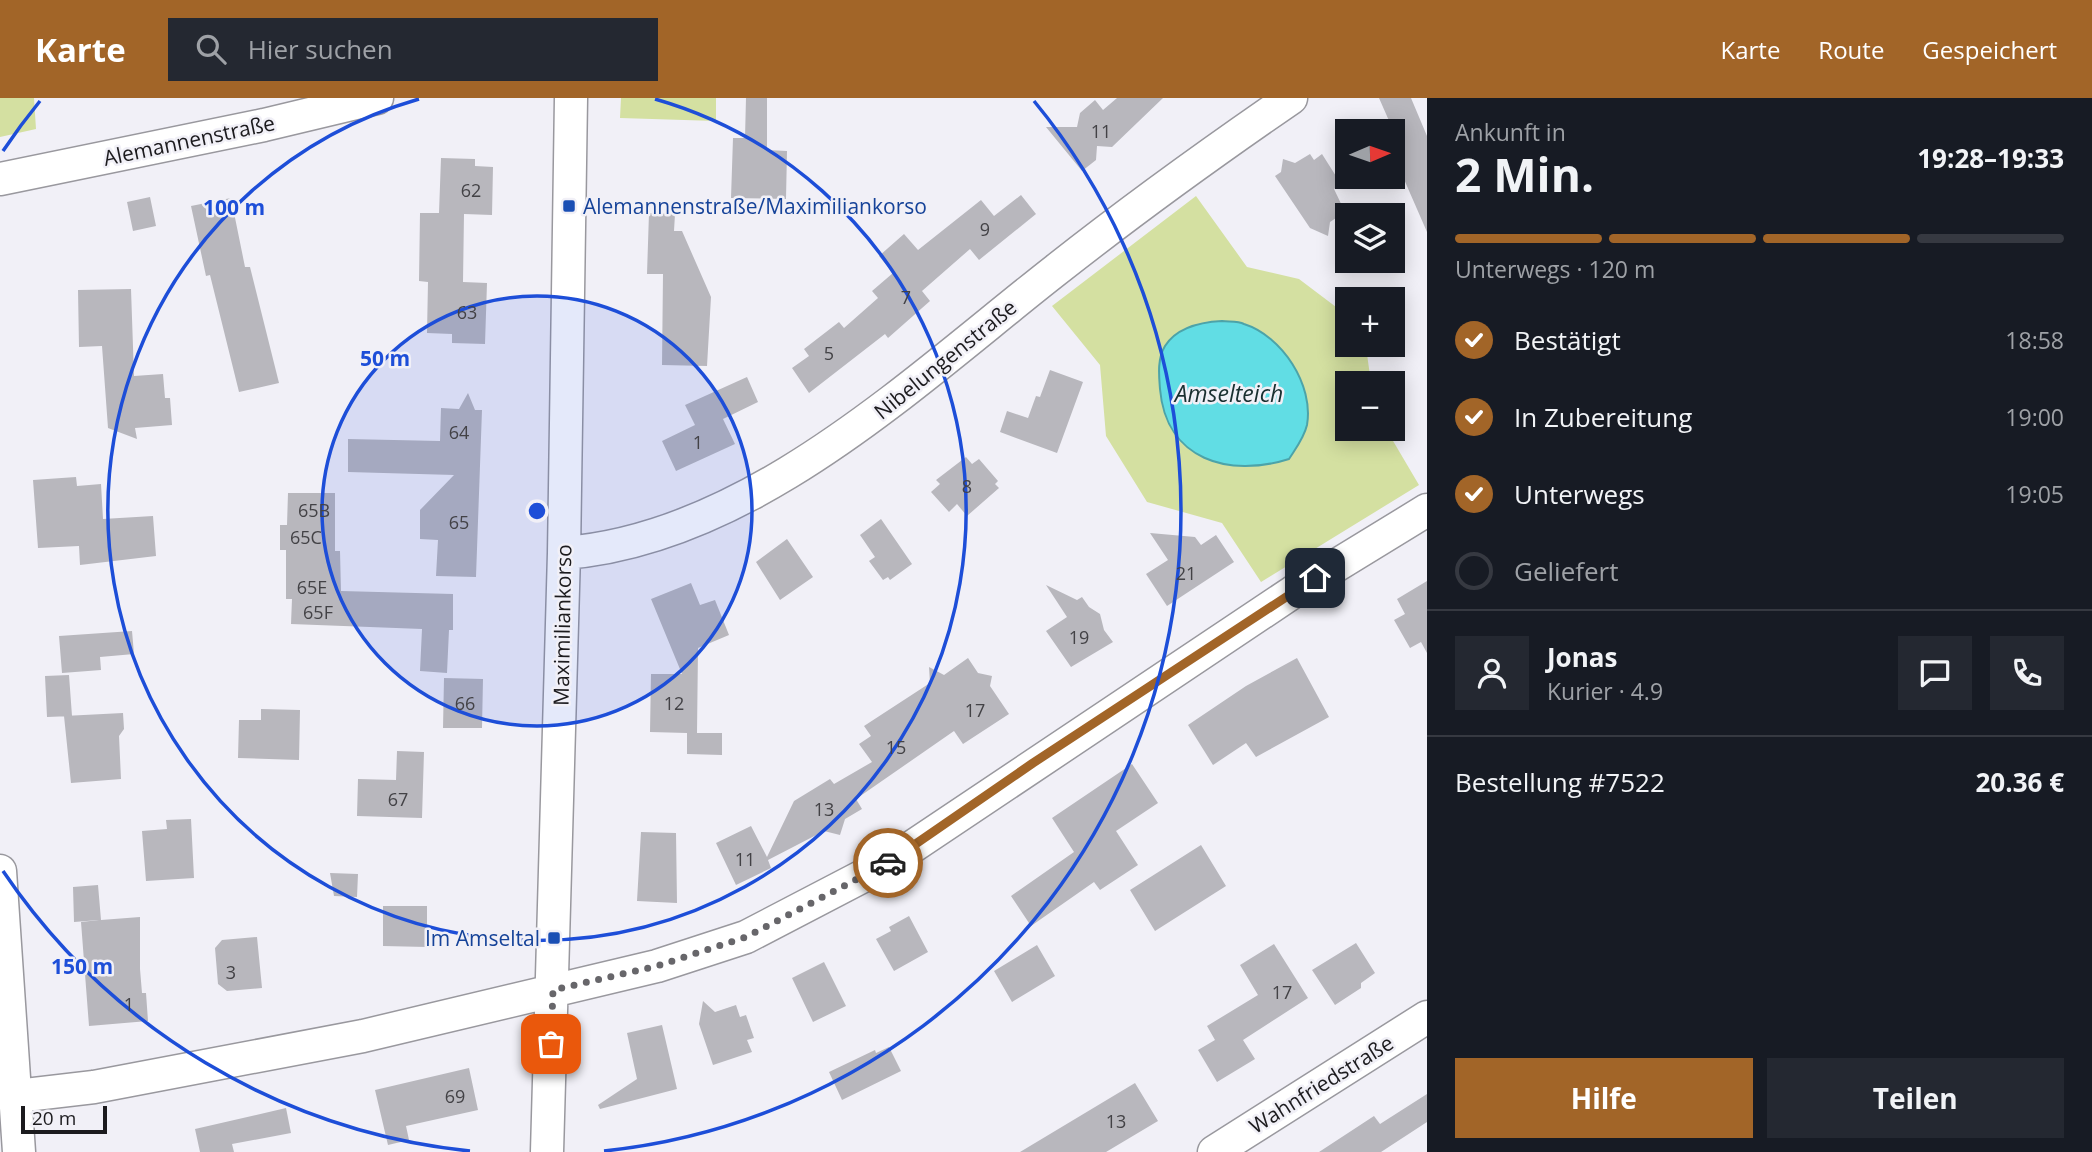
<!DOCTYPE html>
<html lang="de">
<head>
<meta charset="utf-8">
<style>
	:root { --surface:#171b24; --page:#242831; --text:#f1f3f6; --muted:#9ea1a6; --line:#363941; --accent:#a26528 }
	body { margin:0; font-family:"Open Sans",sans-serif; background:var(--page); color:var(--text); height:100vh; display:flex; flex-direction:column; font-size:26px; white-space:nowrap }
	* { box-sizing:border-box; margin:0 }
	p { font-size:23px; color:var(--muted) }
	.icon { flex:none; width:38px; height:38px; fill:none; stroke:currentColor; stroke-width:2; stroke-linecap:round; stroke-linejoin:round }
	.map { position:relative; flex:1; overflow:hidden }
	.details { display:flex; flex-direction:column; background:var(--surface); width:665px }
	.details>* { flex:none }
	.needle { width:46px; rotate:88deg }
	.fabs { position:absolute; left:1335px; top:21px; display:grid; gap:14px }
	.fabs a { display:grid; place-items:center; width:70px; height:70px; border-radius:0px; background:var(--surface); box-shadow:0 4px 18px #0003; font-size:35px }
	.scale { position:absolute; left:21px; bottom:18px; width:86px; box-sizing:border-box; padding-left:7px; border:4px solid #1c1b1e; border-top:0; font-size:19px; line-height:24px; white-space:nowrap; color:#1c1b1e; -webkit-text-stroke:5px #f1f0f7; paint-order:stroke }
	.pin { position:absolute; display:grid; place-items:center; width:60px; height:60px; color:#fff; margin:-30px; border-radius:14px; box-shadow:0 4px 10px #0006 }
	.courier { position:absolute; display:grid; place-items:center; width:70px; height:70px; margin:-35px; border:5px solid #a26528; border-radius:50%; background:#fff; color:#222; box-shadow:0 2px 9px #0007 }
	.summary em { font-style:normal; font-weight:700 }
	.summary div { display:flex; flex-direction:column-reverse }
	.summary { display:flex; align-items:center; justify-content:space-between; height:119px; padding:0 28px }
	h1 { font-size:46px; font-weight:700; line-height:52px }
	.bar { display:grid; grid-template-columns:repeat(4,1fr); gap:10px 7px; align-content:center; height:84px; padding:0 28px }
	.bar i { height:9px; border-radius:5px; background:var(--line) }
	.bar .current { background:var(--accent) }
	.bar p { grid-column:span 4 }
	.line { display:flex; align-items:center; gap:18px; padding:0 28px; border-top:2px solid var(--line) }
	.line div { flex:1 }
	.round { display:grid; place-items:center; flex:none; width:74px; height:74px; border-radius:0px; background:var(--page) }
	ol { padding:0 28px; list-style:none }
	li { display:flex; align-items:center; gap:21px; height:77px }
	li p { margin-inline-start:auto }
	li .icon { padding:7px; border-radius:50%; background:var(--accent); color:#fff; stroke-width:4 }
	li:last-child { color:var(--muted) }
	li i { width:38px; height:38px; border:4px solid var(--line); border-radius:50% }
	.button { display:flex; gap:14px; margin-top:auto; padding:14px 28px }
	.button a { flex:1; height:80px; border-radius:0px; background:var(--accent); color:#fff; font-size:28px; font-weight:700; line-height:80px; text-align:center }
	.button a+a { background:var(--page); color:var(--text) }
	header { display:flex; align-items:center; gap:42px; box-sizing:border-box; height:98px; padding:0 35px; background:var(--accent); color:#fff }
	header strong { font-size:33px }
	nav { display:flex; gap:38px; margin-inline-start:auto; font-size:24px }
	.search { width:490px; height:63px; background:var(--page); display:flex; align-items:center; gap:18px; box-sizing:border-box; padding:0 24px; border-radius:0px; color:var(--muted); font-size:26px }
	main { display:flex; flex:1; min-height:0 }
	.map>svg:first-child { display:block }
</style>
</head>
<body>
<header>
<strong>Karte</strong>
<div class="search"><svg class="icon" aria-label="search" viewBox="0 0 24 24"><circle cx="10" cy="10" r="6"/><path d="M15 15l6 6"/></svg>Hier suchen</div>
<nav><a>Karte</a><a>Route</a><a>Gespeichert</a></nav>
</header>
<main>
<div class="map">
<svg width="1427" height="1054" viewBox="0 0 1427 1054">
	<rect width="100%" height="100%" fill="#f1f0f7"/>
	<!-- green -->
	<path fill="#d4e0a1" fill-rule="evenodd" d="M0 0H34L36 31 0 39Z
		M621 0H716V23L620 20Z
		M1196 98 1247 169 1299 181 1340 212 1347 224 1348 247H1361L1367 256 1371 285H1348V331H1386L1419 387 1261 484 1222 425 1147 404 1106 338 1100 267 1052 208ZM1222 223 1245 226 1303 340 1289 361C1249 374 1217 370 1182 345L1206 224Z"/>
	<!-- water -->
	<path fill="#61dde4" stroke="#4ca3a9" stroke-width="2" d="M1222 223C1229 224 1238 223 1244 226 1282 238 1314 287 1307 327 1304 340 1296 350 1289 361 1229 380 1166 362 1160 291 1159 278 1157 261 1165 248 1177 229 1202 224 1222 223Z"/>
	<!-- building -->
	<path fill="#b8b7bd" d="M746 0H767V52L787 53 786 101 731 100 733 40H745Z
		M1117 0H1163L1112 49 1097 48 1096 62 1082 73 1046 29H1077L1080 15 1095 2 1103 12Z
		M1379 0H1411L1427 38V134L1393 56 1397 55 1393 33H1388L1390 25Z
		M1310 56 1314 62 1322 56 1341 86 1334 91 1345 114 1330 124 1328 138 1310 130 1275 78 1281 74 1283 61 1295 65Z
		M441 60 475 61V68L493 69 492 117 464 116 463 184 487 185 485 246 452 245V236L427 235 428 184 419 183 420 115H439Z
		M1021 97 1036 116 979 162 970 151 922 193 930 203 888 240 885 236 809 295 792 270 809 258 804 251 839 224 844 230 878 200 872 193 893 175 879 158 904 136 918 152 981 102 994 118Z
		M150 99 156 128 133 133 127 104Z
		M231 100 245 169H250L279 285 239 294 210 177 206 178 191 108Z
		M649 115 675 116 674 133H682L711 199 707 268 662 267 663 176H647Z
		M131 191 134 278 163 276 165 300H170L172 327 135 330 137 341 108 330 102 248 79 249 78 192Z
		M1050 272 1083 284 1057 355 1000 334 1007 313 1028 320 1036 298 1040 299Z
		M747 279 758 304 723 321 735 346 676 373 662 343 695 327 685 307Z
		M468 295 475 312H482L476 479 436 478 438 442 420 441V412L454 377 348 374V341L440 343 441 310 459 311Z
		M966 359 972 366 979 361 998 383 995 386 999 390 967 418 957 406 949 414 931 394 940 386 936 382Z
		M76 379 77 388 101 386 103 421 153 418 156 458 80 467 79 448 38 450 33 382Z
		M288 395H335V453H340L341 493 453 496V532H449L447 575 420 573 422 531 291 526 292 501H286V452H280V427H287Z
		M881 421 912 466 890 482 888 479 883 482 869 463 875 459 860 437Z
		M1150 435 1195 439 1201 447 1216 437 1234 464 1167 508 1146 476 1168 462Z
		M787 441 813 479 780 502 756 464Z
		M1427 483V555L1421 544 1410 550 1394 522 1405 516 1397 501Z
		M691 485 700 507 715 502 729 537 698 550 697 635H722V657L687 656V635L650 634 651 576H682L651 501Z
		M1046 487 1077 502 1082 499 1089 509 1100 516 1104 532 1113 544 1071 569 1046 533 1067 519Z
		M132 533 134 556 100 559 101 572 62 575 59 538Z
		M968 560 978 575 992 578 990 588 1009 616 963 646 954 633 856 701 862 711 845 721 840 737 824 733 768 762 771 770 736 787 716 745 751 728 767 759 794 703 830 681 834 686 872 664 859 646 871 638 864 628 930 585 929 569 944 577Z
		M1297 560 1329 619 1256 659 1246 645 1213 667 1188 627 1246 588Z
		M69 577 72 618 47 619 45 578Z
		M444 580 483 581 482 630H443Z
		M261 611 300 612 299 662 238 660 239 622H261Z
		M123 615 124 631 119 638 121 681 71 685 64 618Z
		M397 653 424 654 422 720 357 718 358 681 396 682Z
		M1132 666 1158 705 1116 733 1138 767 1100 792 1094 784 1031 828 1011 798 1074 754 1052 720Z
		M191 721 194 780 146 783 142 733 167 731 166 722Z
		M641 734 676 735 677 805 637 803Z
		M1201 747 1226 788 1155 833 1130 792Z
		M330 775 358 776 357 799 334 798Z
		M98 787 101 822 140 819V871L142 895H146L148 923 89 928 81 824 99 822 74 824 73 789Z
		M383 808H427V849L383 848Z
		M909 818 928 854 894 873 876 841 891 833 889 829Z
		M257 839 262 890 227 893 218 886 215 850 222 842Z
		M1356 845 1375 875 1361 885V890L1335 907 1312 872Z
		M1274 846 1308 900 1243 942 1255 961 1217 984 1198 952 1215 942 1207 928 1258 897 1240 867Z
		M1037 847 1055 878 1012 904 994 873Z
		M824 864 846 908 813 924 792 880Z
		M703 903 715 914 736 907 740 919 746 917 754 940 747 942 752 954 713 967 699 926Z
		M662 927 677 991 600 1011 598 1007 637 981 627 935Z
		M889 949 901 973 842 1002 829 974 875 952 876 955Z
		M469 970 478 1012 406 1028 409 1042 388 1047 375 992Z
		M1135 985 1158 1023 1106 1054H1020Z
		M1427 996V1024L1381 1054H1319L1374 1018 1380 1026Z
		M286 1010 291 1035 232 1046 234 1054H200L195 1031Z"/>
	<g fill="none" stroke-linecap="round" stroke-linejoin="round">
		<!-- minor casing -->
		<g stroke="#99989e" stroke-width="35">
			<path id="minor" d="M0 81 264 27 377 0
				M564 455C751 441 915 282 1056 172 1132 112 1211 55 1291 0
				M0 773 19 1054
				M17 998 94 989 363 938 657 868 746 839 888 765 1293 494 1427 412
				M547 1054 564 455 571 0
				M1214 1054 1427 919"/>
		</g>
		<!-- minor -->
		<use href="#minor" stroke="#fff" stroke-width="32"/>
	</g>
	<g fill="none" stroke-linecap="round" stroke-linejoin="round">
		<!-- done -->
		<path stroke="#67666a" stroke-width="7" stroke-dasharray="0 12.6" d="M551 946 553 892 657 868 746 839 888 765"/>
		<!-- route -->
		<path stroke="#a26528" stroke-width="9" d="M888 765 1033 665 1315 480"/>
	</g>
	<!-- distance rings -->
	<circle cx="537" cy="413" r="215" fill="#1d4ed8" fill-opacity=".12"/>
	<g fill="none" stroke="#1d4ed8" stroke-width="3.5">
		<circle cx="537" cy="413" r="215"/>
		<path d="M655 1A429 429 0 1 1 419 1"/>
		<path d="M470 1053A644 644 0 0 1 3 773M3 53A644 644 0 0 1 40 3M1034 3A644 644 0 0 1 604 1053"/>
	</g>
	<!-- markers -->
	<g fill="#1a4fb4" stroke="#f1f0f7" stroke-width="2.5">
		<rect x="562" y="101" width="14" height="14" rx="3.5"/>
		<rect x="547" y="833" width="14" height="14" rx="3.5"/>
	</g>
	<g text-anchor="middle" dominant-baseline="central" stroke-width="5" stroke-linejoin="round" paint-order="stroke">
		<!-- number labels -->
		<g font-size="18" fill="#434246">
			<text x="1101" y="33">11</text>
			<text x="471" y="92">62</text>
			<text x="985" y="131">9</text>
			<text x="906" y="199">7</text>
			<text x="467" y="214">63</text>
			<text x="829" y="255">5</text>
			<text x="459" y="334">64</text>
			<text x="698" y="344">1</text>
			<text x="967" y="388">8</text>
			<text x="314" y="412">65B</text>
			<text x="459" y="424">65</text>
			<text x="306" y="439">65C</text>
			<text x="1186" y="475">21</text>
			<text x="312" y="489">65E</text>
			<text x="318" y="514">65F</text>
			<text x="1079" y="539">19</text>
			<text x="465" y="605">66</text>
			<text x="674" y="605">12</text>
			<text x="975" y="612">17</text>
			<text x="896" y="649">15</text>
			<text x="398" y="701">67</text>
			<text x="824" y="711">13</text>
			<text x="745" y="761">11</text>
			<text x="231" y="874">3</text>
			<text x="1282" y="894">17</text>
			<text x="129" y="906">1</text>
			<text x="455" y="998">69</text>
			<text x="1116" y="1023">13</text>
		</g>
		<!-- street labels -->
		<g font-size="21" fill="#1c1b1e" stroke="#f1f0f7">
			<text transform="translate(189 42) rotate(-12)">Alemannenstraße</text>
			<text transform="translate(945 261) rotate(-39)">Nibelungenstraße</text>
			<text transform="translate(562 527) rotate(-89)">Maximiliankorso</text>
			<text transform="translate(1321 986) rotate(-32)">Wahnfriedstraße</text>
		</g>
		<!-- transit labels -->
		<g font-size="21" fill="#164399" stroke="#f1f0f7" text-anchor="start">
			<text x="583" y="108">Alemannenstraße/Maximiliankorso</text>
			<text x="540" y="840" text-anchor="end">Im Amseltal</text>
		</g>
		<!-- water labels -->
		<g font-size="23" font-style="italic" fill="#192f30" stroke="#f1f0f7">
			<text x="1229" y="295">Amselteich</text>
		</g>
	</g>
	<circle cx="537" cy="413" r="10" fill="#1d4ed8" stroke="#f1f0f7" stroke-width="3.5"/>
	<g font-size="21" text-anchor="middle" font-weight="bold" fill="#1d4ed8" stroke="#f1f0f7" stroke-width="5" stroke-linejoin="round" paint-order="stroke">
		<text x="234" y="117">100 m</text>
		<text x="385" y="268">50 m</text>
		<text x="82" y="876">150 m</text>
	</g>
</svg>
<div class="fabs">
<a><svg class="needle" viewBox="-14 -14 28 28"><path d="M0-13l5 13h-10z" fill="#e53935"/><path d="M0 13l5-13h-10z" fill="#9ea1a6"/></svg></a>
<a><svg class="icon" aria-label="layers" viewBox="0 0 24 24"><path d="M12 4l9 5-9 5-9-5zM3 14l9 5 9-5"/></svg></a>
<a>+</a>
<a>−</a>
</div>
<div class="scale">20 m</div>
<div class="pin" style="left:551px;top:946px;background:#ea580c"><svg class="icon" aria-label="bag" viewBox="0 0 24 24"><path d="M5 8h14l-1 12H6zM9 8a3 3 0 0 1 6 0"/></svg></div>
<div class="pin" style="left:1315px;top:480px;background:#1f2937"><svg class="icon" aria-label="home" viewBox="0 0 24 24"><path d="M3 11l9-7 9 7M6 9v11h12V9"/></svg></div>
<div class="courier" style="left:888px;top:765px"><svg class="icon" aria-label="car" viewBox="0 0 24 24"><path d="M5 17H2v-5l4-1 3-4h7l3 4 3 1v5h-3M9 17h6M6 11h13"/><circle cx="7" cy="17" r="2"/><circle cx="17" cy="17" r="2"/></svg></div>
</div>
<section class="details">
<div class="summary"><div><h1>2 Min.</h1><p>Ankunft in</p></div><em>19:28–19:33</em></div>
<div class="bar"><i class="current"></i><i class="current"></i><i class="current"></i><i></i><p>Unterwegs · 120 m</p></div>
<ol>
<li><svg class="icon" aria-label="check" viewBox="0 0 24 24"><path d="M5 12l5 5 9-10"/></svg>Bestätigt<p>18:58</p></li>
<li><svg class="icon" aria-label="check" viewBox="0 0 24 24"><path d="M5 12l5 5 9-10"/></svg>In Zubereitung<p>19:00</p></li>
<li><svg class="icon" aria-label="check" viewBox="0 0 24 24"><path d="M5 12l5 5 9-10"/></svg>Unterwegs<p>19:05</p></li>
<li><i></i>Geliefert</li>
</ol>
<div class="line" style="height:126px"><a class="round"><svg class="icon" aria-label="person" viewBox="0 0 24 24"><circle cx="12" cy="8" r="4"/><path d="M4 21q1-7 8-7t8 7"/></svg></a><div><b>Jonas</b><p>Kurier · 4.9</p></div><a class="round"><svg class="icon" aria-label="chat" viewBox="0 0 24 24"><path d="M4 5h16v11H9l-5 4z"/></svg></a><a class="round"><svg class="icon" aria-label="phone" viewBox="0 0 24 24"><path d="M5 4h4l2 5-3 2q2 4 5 5l2-3 5 2v4C11 20 4 13 5 4z"/></svg></a></div>
<div class="line" style="height:91px"><div>Bestellung #7522</div><b>20.36 €</b></div>
<div class="button"><a>Hilfe</a><a>Teilen</a></div>
</section>
</main>
</body>
</html>
